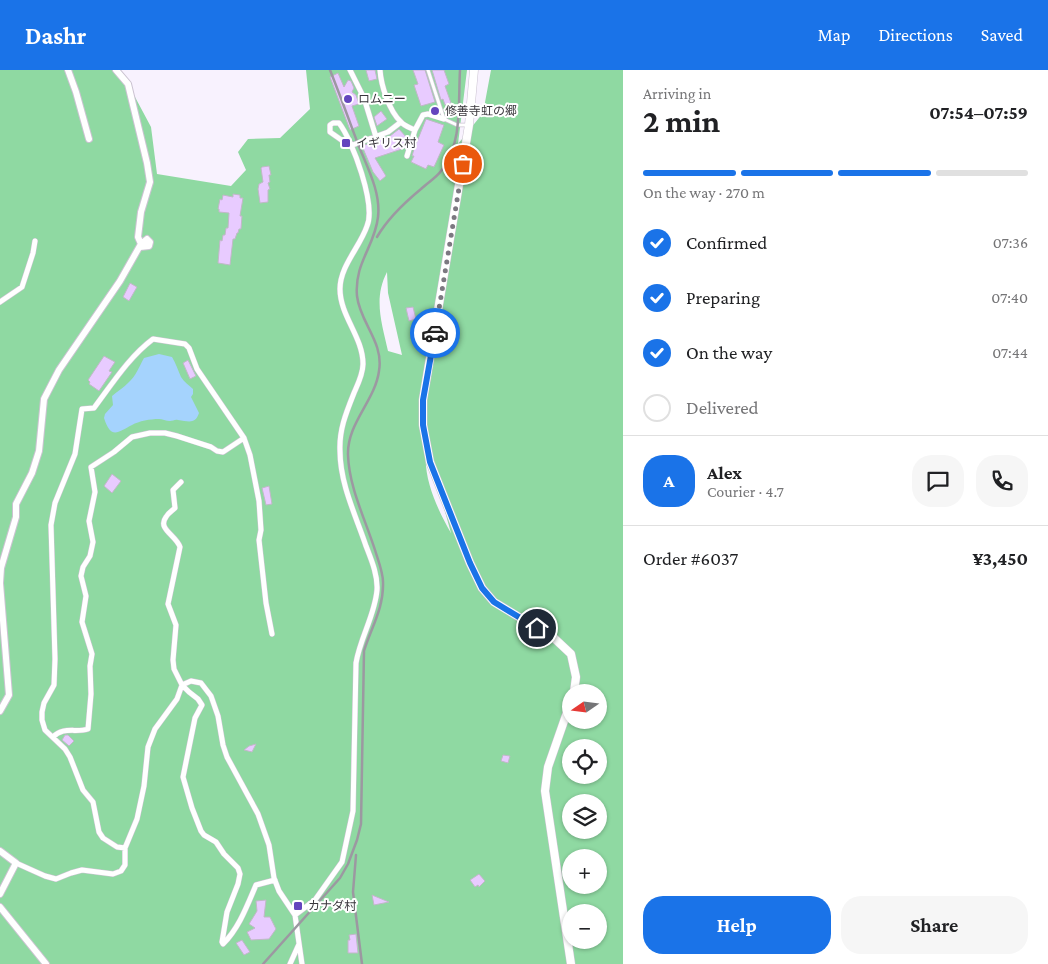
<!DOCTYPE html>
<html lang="en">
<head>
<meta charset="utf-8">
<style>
	:root { --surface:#fff; --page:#f6f6f6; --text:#202124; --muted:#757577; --line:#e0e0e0; --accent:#1a73e8 }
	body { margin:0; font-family:"Crimson Pro","Noto Sans JP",serif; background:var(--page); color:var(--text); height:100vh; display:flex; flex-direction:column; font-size:19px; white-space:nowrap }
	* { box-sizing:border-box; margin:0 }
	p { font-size:16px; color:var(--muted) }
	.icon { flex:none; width:28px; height:28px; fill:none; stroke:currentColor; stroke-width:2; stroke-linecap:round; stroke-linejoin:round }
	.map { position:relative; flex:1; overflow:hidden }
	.side { display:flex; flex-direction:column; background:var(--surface); width:425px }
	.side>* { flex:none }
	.needle { width:32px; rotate:256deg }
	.fabs { position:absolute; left:562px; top:614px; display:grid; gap:10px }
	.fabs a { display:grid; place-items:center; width:45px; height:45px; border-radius:50%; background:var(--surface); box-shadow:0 1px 4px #0004; font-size:25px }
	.pin { position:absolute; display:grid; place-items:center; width:42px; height:42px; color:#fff; margin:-21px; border:2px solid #fff; border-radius:50%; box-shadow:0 1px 5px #0007 }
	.courier { position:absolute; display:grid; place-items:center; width:50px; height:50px; margin:-25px; border:4px solid #1a73e8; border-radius:50%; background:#fff; color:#222; box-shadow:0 1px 6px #0007 }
	.overview em { font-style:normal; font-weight:700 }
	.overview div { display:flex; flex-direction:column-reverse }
	.overview { display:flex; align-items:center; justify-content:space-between; height:85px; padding:0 20px }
	h1 { font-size:32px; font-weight:700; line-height:38px }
	.bar { display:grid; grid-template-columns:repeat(4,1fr); gap:8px 5px; align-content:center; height:60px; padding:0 20px }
	.bar i { height:6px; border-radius:4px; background:var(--line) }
	.bar .on { background:var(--accent) }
	.bar p { grid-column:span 4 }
	.line { display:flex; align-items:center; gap:12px; padding:0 20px; border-top:1px solid var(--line) }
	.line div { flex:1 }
	.round { display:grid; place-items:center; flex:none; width:52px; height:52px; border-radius:20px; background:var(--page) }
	ol { padding:0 20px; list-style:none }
	li { display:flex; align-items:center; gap:15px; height:55px }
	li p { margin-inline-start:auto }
	li .icon { padding:5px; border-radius:50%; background:var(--accent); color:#fff; stroke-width:4 }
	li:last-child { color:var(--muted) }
	li i { width:28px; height:28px; border:2px solid var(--line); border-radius:50% }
	.primary-button { display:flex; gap:10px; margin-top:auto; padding:10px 20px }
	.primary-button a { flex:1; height:58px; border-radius:20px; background:var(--accent); color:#fff; font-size:20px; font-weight:700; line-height:58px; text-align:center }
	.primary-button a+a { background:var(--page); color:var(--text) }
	header { display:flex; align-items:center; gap:30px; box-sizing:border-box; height:70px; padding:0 25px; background:var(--accent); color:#fff }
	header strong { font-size:24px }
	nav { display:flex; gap:28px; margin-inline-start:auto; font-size:18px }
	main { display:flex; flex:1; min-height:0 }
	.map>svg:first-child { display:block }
</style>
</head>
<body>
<header>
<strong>Dashr</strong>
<nav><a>Map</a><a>Directions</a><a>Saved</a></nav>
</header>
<main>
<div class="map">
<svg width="623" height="894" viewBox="0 0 623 894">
	<rect width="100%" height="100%" fill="#f8f2fe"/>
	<!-- green -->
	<path fill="#8fd9a2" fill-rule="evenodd" d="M0 0H118L127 12 151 57 157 104 231 116 246 100 238 82 248 69 280 68 310 39 306 0H467L458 74 483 43 491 0H623V894H0ZM387 202 388 223 402 285 388 281C382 253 373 229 387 202ZM427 377 451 463C437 439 421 404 427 377ZM571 622H599V650H571ZM571 678H599V705H571ZM571 732H599V760H571ZM571 788H599V815H571ZM571 842H599V870H571Z"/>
	<!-- water -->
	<path fill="#a5d3fd" d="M159 284 172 287C176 294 178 300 181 307 184 312 189 315 193 319V324L191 327 199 343C195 355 188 351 178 350 175 349 173 351 170 351 166 351 162 349 159 349 150 349 139 351 132 355 118 362 111 370 104 348L105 344 113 335 112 326C118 321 123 318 128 313 136 306 139 297 144 288Z"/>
	<!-- building -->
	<path fill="#e8cbff" stroke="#c0b8c7" d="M366 0H375L377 9 369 11Z
		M413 0H425L435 32 421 36 414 15 418 14Z
		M432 0H444L449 14 445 16 451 33 445 35 443 29 441 30Z
		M338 3 344 17 348 10 351 11 354 18 352 22 356 25 359 34 352 36 359 56 350 60 330 7Z
		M381 41 387 49 377 56 374 47Z
		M426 49 444 55 438 72 444 75 434 97 428 95 426 99 411 92 414 86H412L414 79Z
		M399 59 408 69 405 78 375 88 386 106 380 111 373 102 362 76 390 66Z
		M269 96 271 105H269L270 112 268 113 270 119 268 120V132L260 133 258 119 259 114 263 112 261 98 262 97Z
		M233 124 240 125V128H243L240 146H242L241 159H239L238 163H237L235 169H233L230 195 218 193 220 170 222 171 223 165H225L226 158H228L229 143 219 142V139H218L220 129 222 130 223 125 233 127Z
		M130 213 137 217 129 231 123 227Z
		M413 237 416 249 409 251 406 238Z
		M104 286 115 292 109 301 112 302 99 321 89 314 90 312 88 310Z
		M188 290 196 306 190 309 183 293Z
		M112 404 121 411 112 423 104 416Z
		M269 416 272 434 266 435 262 418Z
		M65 665H68L74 671 69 676 62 670Z
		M256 674 252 682 244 680 249 676Z
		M503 685 510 686 508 693 501 691Z
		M479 804 485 811 479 817 478 815 475 817 470 810Z
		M372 825 389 832 374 835Z
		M266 830 264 847H270L276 859 269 869 251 870 247 862 255 858 249 854 257 841 256 831Z
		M356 864 358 883H348V870H350L349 865Z
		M242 870 250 882 244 885 236 873Z"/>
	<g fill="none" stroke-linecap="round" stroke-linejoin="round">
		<!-- service casing -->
		<g stroke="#cbc3d1" stroke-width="4.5">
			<path id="service" d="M428 0 444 49 457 55H468"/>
		</g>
		<!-- pedestrian casing -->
		<g stroke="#cbc3d1" stroke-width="6">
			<path id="pedestrian" d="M350 0 364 28 376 67
				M380 0C381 15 389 41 401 52 404 56 411 58 415 60
				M350 76 388 62 401 52
				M407 86 415 60 423 45 428 44 444 49
				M0 232 22 217 33 183 35 171
				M181 412 173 420 175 438C172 441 168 443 166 447 157 459 176 465 180 477L168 534 176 555 173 590 174 599 182 615 189 622 198 629 202 635 195 648 183 707 192 738 201 761 204 765 216 772 224 784 238 798 240 804 238 814 227 842 222 872 223 874C239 858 247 836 256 815L275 810
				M53 667C63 656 76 663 88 659L91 624 90 596 92 584 82 552 86 526 81 506 83 497 90 486 93 472 89 451 95 422 91 397 114 382 132 367 150 363H165L177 366 211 377 217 381 223 382 244 368
				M125 778 117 777 103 768 99 762 93 732 83 720 70 687 65 679 45 660 42 650V642L44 633 54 615 55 589 51 455 55 433 75 384 82 339 94 338C112 314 129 287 153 269L185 274 189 278 197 299 244 368 250 385 259 431 261 460 259 470 266 533 272 564
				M16 793 45 806 56 809 71 803 82 800 113 804 121 801 125 795V778L137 749 144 716 148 677 155 659 177 629 182 615 191 611 201 613 211 626 218 646 223 675 227 687 258 744 269 775 274 808 279 821 295 845 302 894
				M295 845 315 830 342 792 353 741 356 593C360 568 375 545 377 520 378 505 371 489 366 476 356 446 340 414 340 381 339 360 346 343 354 323 358 314 363 304 363 294 363 267 340 246 340 219 340 196 360 177 367 156 376 135 353 71 339 53H333L330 55V62L350 76
				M290 894 299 874"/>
		</g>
		<!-- minor casing -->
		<g stroke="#cbc3d1" stroke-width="8">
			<path id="minor" d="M68 0 76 22 89 69
				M116 0 128 14 147 93 150 112 141 142 138 167 141 174
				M0 641 9 625 0 513 1 498 16 447V434L32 403 39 381 44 329 59 300 120 211 141 174 147 169 150 172 149 176 140 177
				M0 781 16 793 0 824
				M0 837 46 894"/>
		</g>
		<!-- tertiary casing -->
		<g stroke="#cbc3d1" stroke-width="9">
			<path id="tertiary" d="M474 0 469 55 423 330V355L430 392 470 493 482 518 494 532 554 568 571 584 576 607 574 622
				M571 894 545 721 548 697 571 631"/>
		</g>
		<!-- service -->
		<use href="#service" stroke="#fff" stroke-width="3"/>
		<!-- pedestrian -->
		<use href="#pedestrian" stroke="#fff" stroke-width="5"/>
		<!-- minor -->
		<use href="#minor" stroke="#fff" stroke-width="6"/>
		<!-- tertiary -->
		<use href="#tertiary" stroke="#fff" stroke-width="8"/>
		<!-- rail -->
		<path stroke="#9c98a1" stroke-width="2.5" d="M377 167C388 148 404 133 421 119 427 113 436 108 441 101 463 74 458 32 460 0
			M356 785 353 822 362 894
			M263 894 340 808 348 794 357 770 361 754 364 581C371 558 384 538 383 512 383 502 378 490 375 480 365 449 349 417 348 385 347 353 375 331 379 301 384 272 360 253 357 226 354 193 375 176 378 147 381 122 367 97 358 74 349 50 340 25 330 0"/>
	</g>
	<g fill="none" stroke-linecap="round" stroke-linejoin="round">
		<!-- done -->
		<path stroke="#7c7881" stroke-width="5" stroke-dasharray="0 9" d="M435 263 463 94"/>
		<!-- route -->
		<path stroke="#1a73e8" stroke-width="6" d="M435 263 423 330V355L430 392 470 493 482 518 494 532 537 558"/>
	</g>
	<!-- markers -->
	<g fill="#6445be" stroke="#fff" stroke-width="2">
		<circle cx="348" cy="29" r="5"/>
		<circle cx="435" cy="41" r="5"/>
		<rect x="341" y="68" width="10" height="10" rx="2.5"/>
		<rect x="293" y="831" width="10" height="10" rx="2.5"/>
	</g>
	<g text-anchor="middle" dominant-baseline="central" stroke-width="4" stroke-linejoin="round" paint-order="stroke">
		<!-- poi labels -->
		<g font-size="12" fill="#3a373d" stroke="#fff" text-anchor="start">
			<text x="358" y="29">ロムニー</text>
			<text x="445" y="41">修善寺虹の郷</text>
			<text x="356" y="73">イギリス村</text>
			<text x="308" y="836">カナダ村</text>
		</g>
	</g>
</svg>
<div class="fabs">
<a><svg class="needle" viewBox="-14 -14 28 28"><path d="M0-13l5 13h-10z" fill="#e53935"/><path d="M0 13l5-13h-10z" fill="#757577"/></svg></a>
<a><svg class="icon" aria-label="locate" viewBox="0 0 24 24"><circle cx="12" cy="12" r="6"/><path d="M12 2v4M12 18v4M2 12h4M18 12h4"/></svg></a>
<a><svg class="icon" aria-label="layers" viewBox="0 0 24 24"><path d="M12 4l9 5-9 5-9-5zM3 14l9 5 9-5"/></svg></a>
<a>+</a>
<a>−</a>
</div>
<div class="pin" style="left:463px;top:94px;background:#ea580c"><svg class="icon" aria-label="bag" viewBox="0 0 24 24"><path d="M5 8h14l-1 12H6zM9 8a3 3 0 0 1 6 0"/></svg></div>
<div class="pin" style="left:537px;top:558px;background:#1f2937"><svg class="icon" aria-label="home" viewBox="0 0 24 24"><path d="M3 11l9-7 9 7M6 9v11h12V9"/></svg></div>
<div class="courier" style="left:435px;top:263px"><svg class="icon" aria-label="car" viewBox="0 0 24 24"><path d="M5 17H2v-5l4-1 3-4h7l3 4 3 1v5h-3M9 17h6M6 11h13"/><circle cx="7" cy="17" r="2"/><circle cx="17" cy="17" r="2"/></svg></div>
</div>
<section class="side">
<div class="overview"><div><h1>2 min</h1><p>Arriving in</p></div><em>07:54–07:59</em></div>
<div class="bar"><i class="on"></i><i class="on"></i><i class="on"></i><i></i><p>On the way · 270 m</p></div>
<ol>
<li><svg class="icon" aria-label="check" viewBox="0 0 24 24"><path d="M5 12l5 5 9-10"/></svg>Confirmed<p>07:36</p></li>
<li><svg class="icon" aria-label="check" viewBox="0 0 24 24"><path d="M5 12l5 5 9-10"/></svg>Preparing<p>07:40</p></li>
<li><svg class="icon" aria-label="check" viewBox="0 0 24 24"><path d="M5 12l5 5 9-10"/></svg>On the way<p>07:44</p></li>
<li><i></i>Delivered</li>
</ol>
<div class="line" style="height:90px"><b class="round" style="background:var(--accent);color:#fff">A</b><div><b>Alex</b><p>Courier · 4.7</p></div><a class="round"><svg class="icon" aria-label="chat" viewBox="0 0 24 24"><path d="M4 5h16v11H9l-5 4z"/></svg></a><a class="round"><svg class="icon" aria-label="phone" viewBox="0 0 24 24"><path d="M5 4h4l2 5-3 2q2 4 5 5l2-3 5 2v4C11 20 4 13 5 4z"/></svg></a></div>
<div class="line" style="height:65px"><div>Order #6037</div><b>¥3,450</b></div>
<div class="primary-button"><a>Help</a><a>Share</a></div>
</section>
</main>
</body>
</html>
